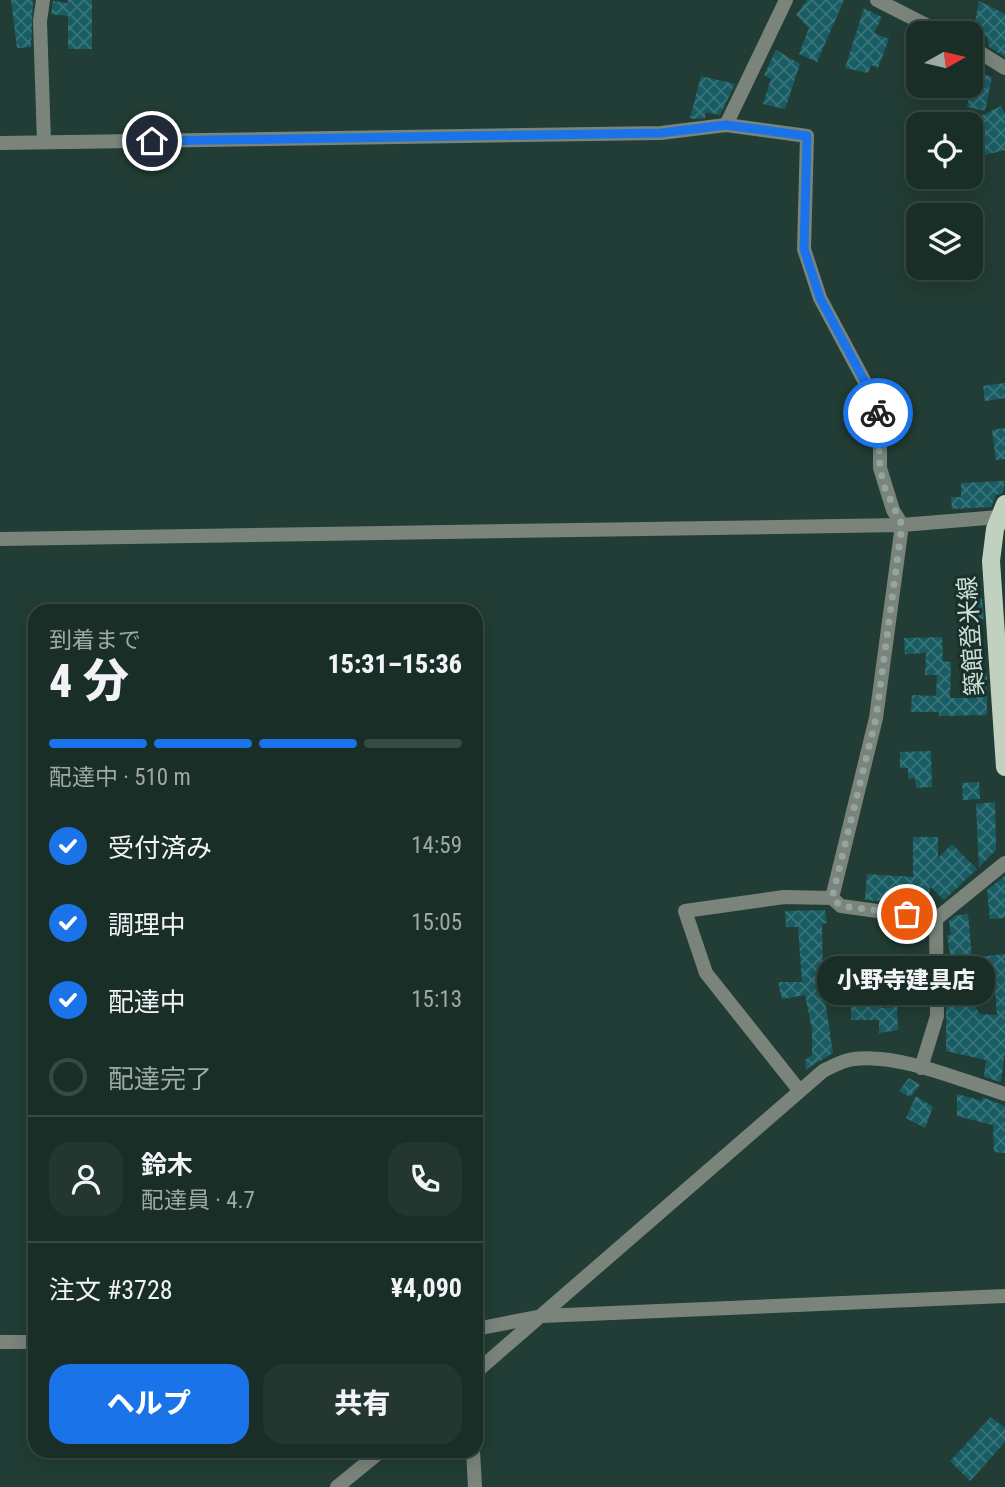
<!DOCTYPE html>
<html lang="ja">
<head>
<meta charset="utf-8">
<style>
	:root { --surface:#1a2e28; --page:#233630; --text:#f1f3f6; --muted:#9fa8a8; --line:#384a45; --accent:#1a73e8 }
	body { margin:0; font-family:"Roboto Condensed","Noto Sans JP",sans-serif; background:var(--page); color:var(--text); height:100vh; display:flex; flex-direction:column; font-size:26px; white-space:nowrap }
	* { box-sizing:border-box; margin:0 }
	p { font-size:23px; color:var(--muted) }
	.icon { flex:none; width:38px; height:38px; fill:none; stroke:currentColor; stroke-width:2; stroke-linecap:round; stroke-linejoin:round }
	.map { position:relative; flex:1; overflow:hidden }
	.details { position:absolute; left:28px; top:604px; width:455px; height:854px; display:flex; flex-direction:column; background:var(--surface); border-radius:21px; box-shadow:0 4px 18px #0003,0 0 0 2px var(--line) }
	.details>* { flex:none }
	.needle { width:46px; rotate:82deg }
	.controls { position:absolute; left:906px; top:21px; display:grid; gap:14px }
	.controls a { display:grid; place-items:center; width:77px; height:77px; border-radius:14px; background:var(--surface); box-shadow:0 4px 18px #0003,0 0 0 2px var(--line); font-size:35px }
	.pin { position:absolute; display:grid; place-items:center; width:60px; height:60px; color:#fff; margin:-30px; border:4px solid #fff; border-radius:50%; box-shadow:0 2px 7px #0007 }
	.courier { position:absolute; display:grid; place-items:center; width:70px; height:70px; margin:-35px; border:5px solid #1a73e8; border-radius:50%; background:#fff; color:#222; box-shadow:0 2px 9px #0007 }
	.bubble { position:absolute; height:49px; border-radius:21px; background:var(--surface); box-shadow:0 4px 18px #0003,0 0 0 2px var(--line); font-size:23px; font-weight:800; line-height:49px; text-align:center }
	.headline em { font-style:normal; font-weight:800 }
	.headline div { display:flex; flex-direction:column-reverse }
	.headline { display:flex; align-items:center; justify-content:space-between; height:119px; padding:0 21px }
	h1 { font-size:46px; font-weight:800; line-height:52px }
	.bar { display:grid; grid-template-columns:repeat(4,1fr); gap:10px 7px; align-content:center; height:84px; padding:0 21px }
	.bar i { height:9px; border-radius:5px; background:var(--line) }
	.bar .on { background:var(--accent) }
	.bar p { grid-column:span 4 }
	.line { display:flex; align-items:center; gap:18px; padding:0 21px; border-top:2px solid var(--line) }
	.line div { flex:1 }
	.round { display:grid; place-items:center; flex:none; width:74px; height:74px; border-radius:21px; background:var(--page) }
	ol { padding:0 21px; list-style:none }
	li { display:flex; align-items:center; gap:21px; height:77px }
	li p { margin-inline-start:auto }
	li .icon { padding:7px; border-radius:50%; background:var(--accent); color:#fff; stroke-width:4 }
	li:last-child { color:var(--muted) }
	li i { width:38px; height:38px; border:4px solid var(--line); border-radius:50% }
	.primary-button { display:flex; gap:14px; margin-top:auto; padding:14px 21px }
	.primary-button a { flex:1; height:80px; border-radius:21px; background:var(--accent); color:#fff; font-size:28px; font-weight:800; line-height:80px; text-align:center }
	.primary-button a+a { background:var(--page); color:var(--text) }
	.map>svg:first-child { display:block }
</style>
</head>
<body>
<div class="map">
<svg width="1005" height="1487" viewBox="0 0 1005 1487">
	<defs>
		<pattern id="building-cross-hatch" width="8" height="8" patternUnits="userSpaceOnUse" patternTransform="scale(1.75)"><rect width="8" height="8" fill="#195d64"/><path d="M0 0l8 8M0 8l8-8" fill="none" stroke="#39747a"/></pattern>
	</defs>
	<rect width="100%" height="100%" fill="#223d35"/>
	<!-- building -->
	<path fill="url(#building-cross-hatch)" d="M11 0H33L31 47 17 48Z
		M68 0H92V49H68V16L51 14 53 1 68 3Z
		M807 0H844L817 62 799 54 809 28 796 15Z
		M979 1 1005 14V57L989 47 987 36 951 29 942 22H975Z
		M864 8 882 17 874 33 889 39 878 68 871 65 868 73 845 68Z
		M776 50 800 64 785 109 763 104 771 79 764 75Z
		M975 72 992 77 985 111 967 107Z
		M701 76 735 84 720 115 706 112 705 118 694 119 690 118Z
		M1001 106 1005 114V150L981 156 980 152 971 154V121Z
		M1005 383V398L985 401 983 386Z
		M1005 428V459L996 460 992 430Z
		M1005 481 1003 493 996 495 991 507 952 509 951 497H961V483Z
		M966 598 982 599 984 619 967 618Z
		M942 637 943 661 951 662 950 698H971L970 675 987 674V715L939 716V712H911L912 695 936 696 937 675H925L926 653 905 654 904 638Z
		M931 751 932 787 916 788 915 778 908 779V768H900V752Z
		M979 782 980 799 963 800 962 783Z
		M995 802 996 850 979 867 976 804Z
		M913 837H938V858L952 844 977 869 944 900 930 886 928 905 865 900 867 874 913 877Z
		M1005 876V918L990 919 987 890Z
		M825 910 827 923 822 924 823 986 833 1053 806 1069 805 1060 812 1055V1029L805 995 782 999 778 982H802L798 927H786L785 911Z
		M968 914 972 957 951 960 947 936 951 935 949 921 955 916Z
		M1005 954V1051L1001 1082 984 1077 986 1060 946 1051V987L961 986 980 1014 997 1015 995 990 966 992 965 978 979 976 978 957Z
		M877 968 883 969 881 1008 897 1007 898 1030 879 1033V1020H851V1005H870Z
		M927 981V1001L905 1002 904 983Z
		M909 1078 920 1085 910 1097 899 1091Z
		M957 1094 982 1101V1097L1005 1106V1153L994 1152 993 1125 957 1116Z
		M916 1096 933 1107 925 1128 906 1118Z
		M991 1417 1005 1428V1442L970 1481 950 1461Z"/>
	<g fill="none" stroke-linecap="round" stroke-linejoin="round">
		<!-- minor -->
		<path stroke="#7b847b" stroke-width="14" d="M43 0 40 21 44 142
			M877 0 942 33
			M971 47 1005 68
			M726 125 786 0
			M0 143 661 133 726 125 807 136 804 249 820 298 874 399 880 420V468L893 510 902 525 876 718 832 898 784 897 685 911 706 973 799 1090
			M0 539 902 525 999 517
			M832 898 841 906 936 919 1005 863
			M921 1068 937 1016 936 919
			M476 1329 542 1316 1005 1296
			M0 1342H35
			M476 1372 823 1071C833 1066 843 1060 854 1059 899 1053 962 1081 1005 1094
			M473 1451 475 1487
			M337 1487 381 1451"/>
		<!-- major -->
		<path stroke="#c0d1bf" stroke-width="18" d="M1005 504 995 529 991 561 1005 767"/>
	</g>
	<g fill="none" stroke-linecap="round" stroke-linejoin="round">
		<!-- done -->
		<path stroke="#92a6a0" stroke-width="7" stroke-dasharray="0 12.6" d="M878 413 880 468 884 486 902 525 876 718 832 898 841 906 907 914"/>
		<!-- route -->
		<path stroke="#1a73e8" stroke-width="9" d="M152 141 661 133 726 125 807 136 804 249 820 298 874 399 878 413"/>
	</g>
	<g text-anchor="middle" dominant-baseline="central" stroke-width="6" stroke-linejoin="round" paint-order="stroke">
		<!-- street labels -->
		<g font-size="24" fill="#ceded9" stroke="#18322b">
			<text transform="translate(971 636) rotate(-94)">築館登米線</text>
		</g>
	</g>
</svg>
<div class="controls">
<a><svg class="needle" viewBox="-14 -14 28 28"><path d="M0-13l5 13h-10z" fill="#e53935"/><path d="M0 13l5-13h-10z" fill="#9fa8a8"/></svg></a>
<a><svg class="icon" aria-label="locate" viewBox="0 0 24 24"><circle cx="12" cy="12" r="6"/><path d="M12 2v4M12 18v4M2 12h4M18 12h4"/></svg></a>
<a><svg class="icon" aria-label="layers" viewBox="0 0 24 24"><path d="M12 4l9 5-9 5-9-5zM3 14l9 5 9-5"/></svg></a>
</div>
<div class="pin" style="left:907px;top:914px;background:#ea580c"><svg class="icon" aria-label="bag" viewBox="0 0 24 24"><path d="M5 8h14l-1 12H6zM9 8a3 3 0 0 1 6 0"/></svg></div>
<div class="pin" style="left:152px;top:141px;background:#1f2937"><svg class="icon" aria-label="home" viewBox="0 0 24 24"><path d="M3 11l9-7 9 7M6 9v11h12V9"/></svg></div>
<div class="courier" style="left:878px;top:413px"><svg class="icon" aria-label="bike" viewBox="0 0 24 24"><circle cx="6" cy="16" r="4"/><circle cx="18" cy="16" r="4"/><path d="M6 16l4-8h5l3 8M10 8l3 8H6M13 5h3"/></svg></div>
<div class="bubble" style="left:817px;top:956px;width:178px">小野寺建具店</div>
<section class="details">
<div class="headline"><div><h1>4 分</h1><p>到着まで</p></div><em>15:31–15:36</em></div>
<div class="bar"><i class="on"></i><i class="on"></i><i class="on"></i><i></i><p>配達中 · 510 m</p></div>
<ol>
<li><svg class="icon" aria-label="check" viewBox="0 0 24 24"><path d="M5 12l5 5 9-10"/></svg>受付済み<p>14:59</p></li>
<li><svg class="icon" aria-label="check" viewBox="0 0 24 24"><path d="M5 12l5 5 9-10"/></svg>調理中<p>15:05</p></li>
<li><svg class="icon" aria-label="check" viewBox="0 0 24 24"><path d="M5 12l5 5 9-10"/></svg>配達中<p>15:13</p></li>
<li><i></i>配達完了</li>
</ol>
<div class="line" style="height:126px"><a class="round"><svg class="icon" aria-label="person" viewBox="0 0 24 24"><circle cx="12" cy="8" r="4"/><path d="M4 21q1-7 8-7t8 7"/></svg></a><div><b>鈴木</b><p>配達員 · 4.7</p></div><a class="round"><svg class="icon" aria-label="phone" viewBox="0 0 24 24"><path d="M5 4h4l2 5-3 2q2 4 5 5l2-3 5 2v4C11 20 4 13 5 4z"/></svg></a></div>
<div class="line" style="height:91px"><div>注文 #3728</div><b>¥4,090</b></div>
<div class="primary-button"><a>ヘルプ</a><a>共有</a></div>
</section>
</div>
</body>
</html>
